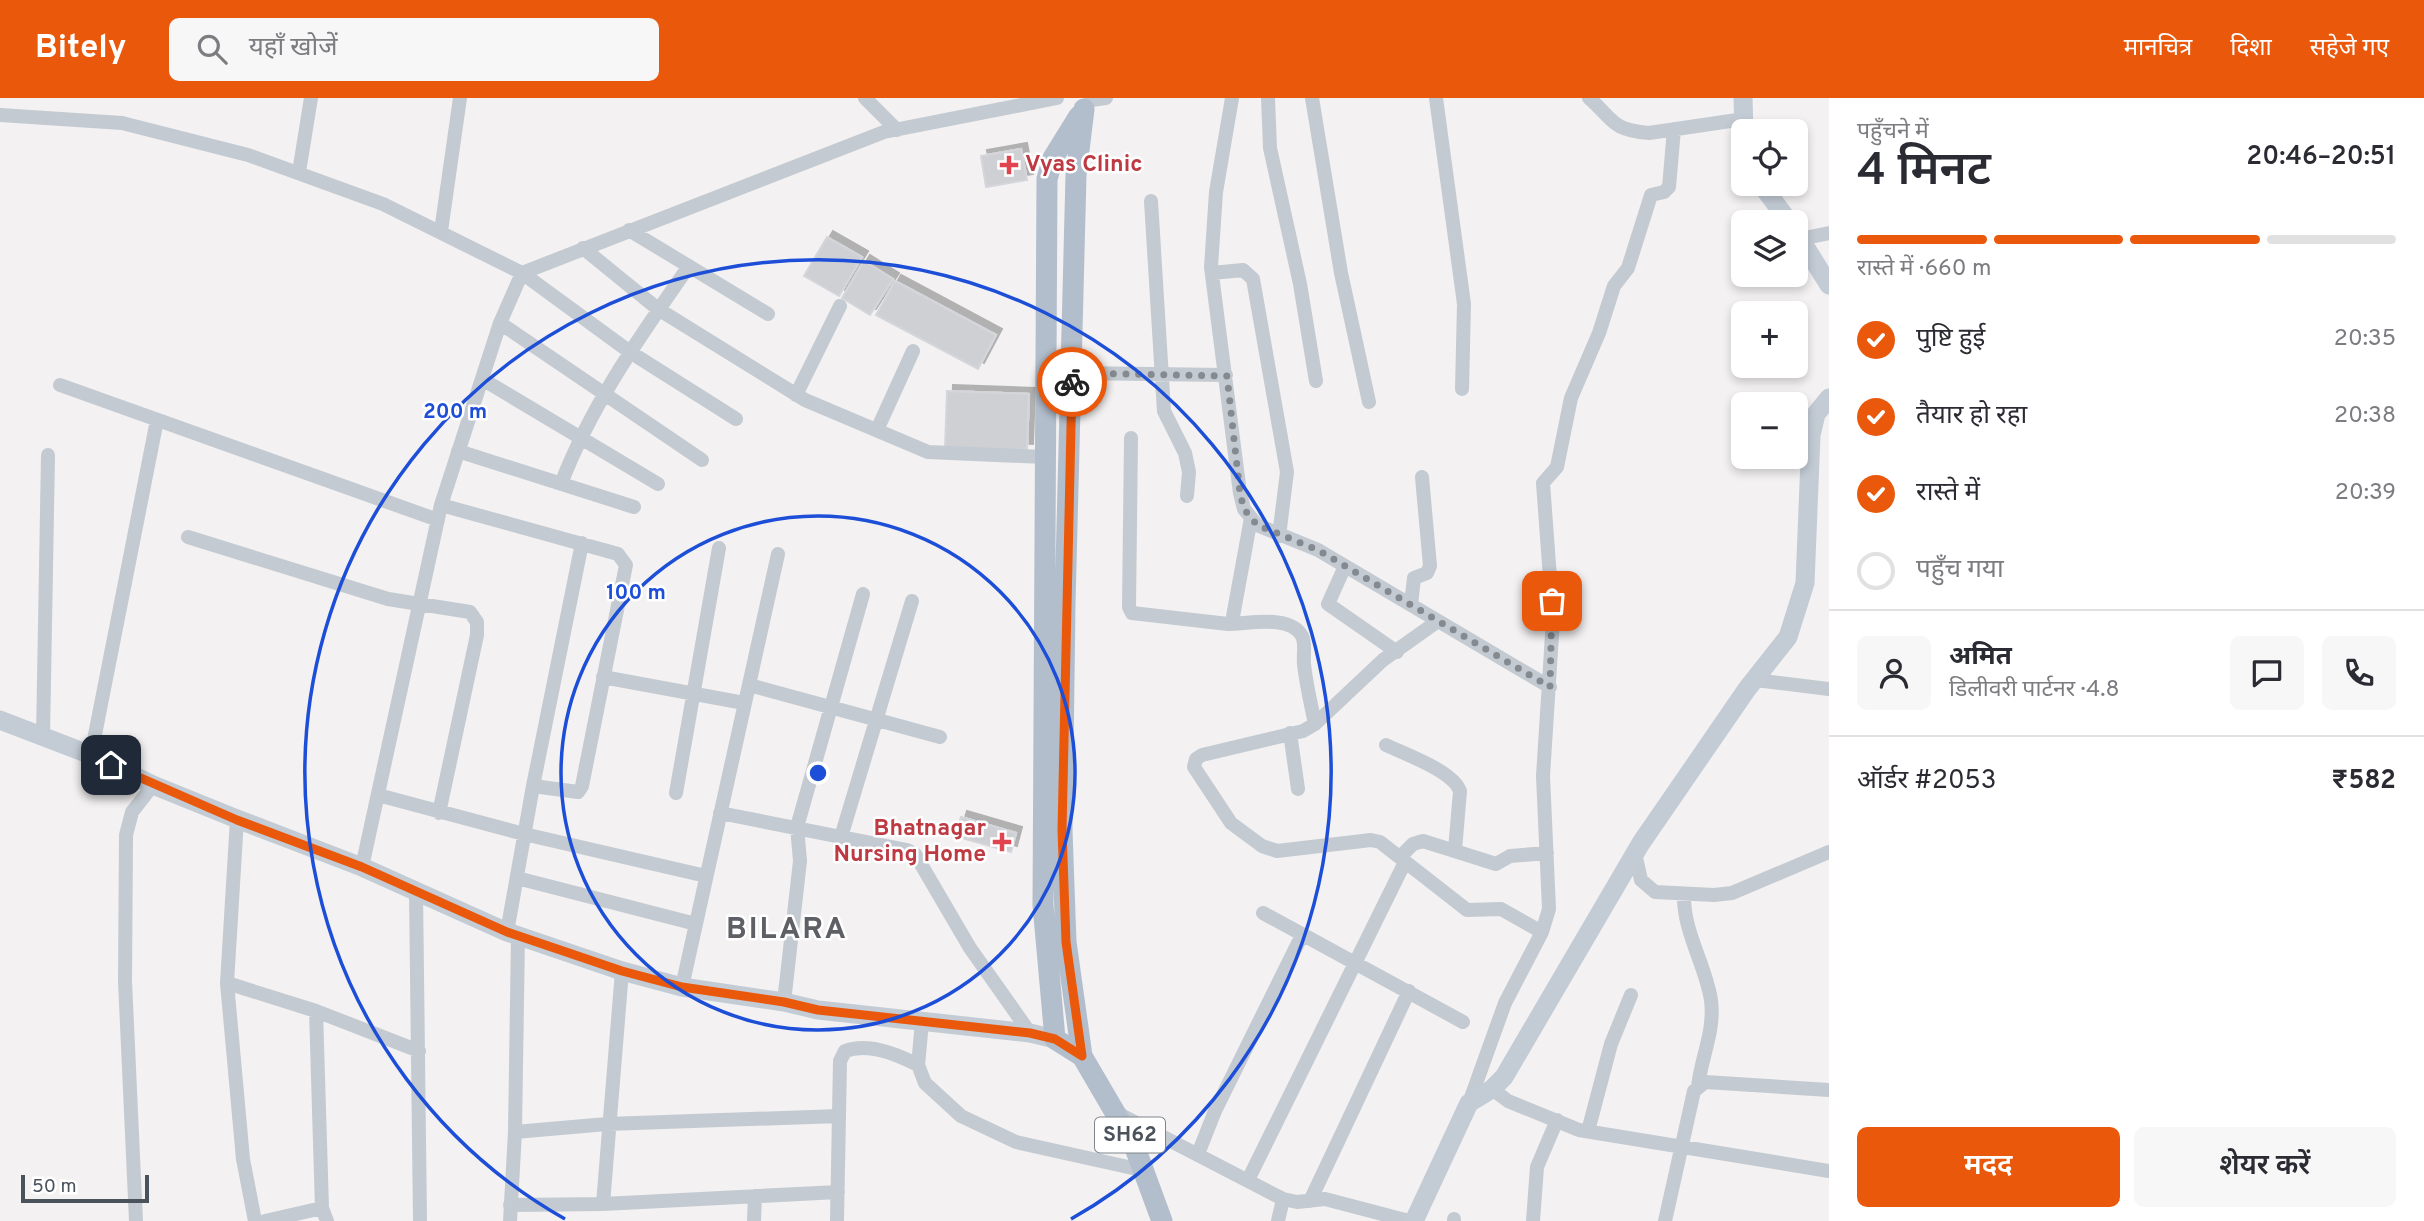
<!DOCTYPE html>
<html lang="hi">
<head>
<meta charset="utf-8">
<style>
	:root { --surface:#fff; --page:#f7f7f7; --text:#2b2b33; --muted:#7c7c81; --line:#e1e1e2; --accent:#ea580c }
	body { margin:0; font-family:Overpass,"Noto Sans Devanagari",sans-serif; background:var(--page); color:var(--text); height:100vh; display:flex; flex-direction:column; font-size:26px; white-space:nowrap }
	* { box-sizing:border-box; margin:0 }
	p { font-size:23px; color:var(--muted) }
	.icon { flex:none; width:38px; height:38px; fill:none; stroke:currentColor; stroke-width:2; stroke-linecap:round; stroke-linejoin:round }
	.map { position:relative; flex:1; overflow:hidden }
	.side { display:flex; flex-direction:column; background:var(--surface); width:595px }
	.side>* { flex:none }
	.tools { position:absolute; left:1731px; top:21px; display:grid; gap:14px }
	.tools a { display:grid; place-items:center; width:77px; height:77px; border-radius:10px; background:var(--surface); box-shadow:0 4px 10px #0003; font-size:35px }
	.scale { position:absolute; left:21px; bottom:18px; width:128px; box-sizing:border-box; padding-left:7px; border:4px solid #4a525c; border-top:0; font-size:19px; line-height:24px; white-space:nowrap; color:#4a525c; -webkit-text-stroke:5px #fff; paint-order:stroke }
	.pin { position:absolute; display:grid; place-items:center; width:60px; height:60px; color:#fff; margin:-30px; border-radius:14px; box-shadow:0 4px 10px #0006 }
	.courier { position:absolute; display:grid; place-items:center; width:70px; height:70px; margin:-35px; border:5px solid #ea580c; border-radius:50%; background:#fff; color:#222; box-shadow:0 2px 9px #0007 }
	.head em { font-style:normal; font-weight:600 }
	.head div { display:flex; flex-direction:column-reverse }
	.head { display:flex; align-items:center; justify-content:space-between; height:119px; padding:0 28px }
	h1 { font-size:46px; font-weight:600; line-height:52px }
	.bar { display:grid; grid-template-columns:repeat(4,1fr); gap:10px 7px; align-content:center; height:84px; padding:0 28px }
	.bar i { height:9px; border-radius:5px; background:var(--line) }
	.bar .current { background:var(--accent) }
	.bar p { grid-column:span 4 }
	.line { display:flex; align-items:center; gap:18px; padding:0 28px; border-top:2px solid var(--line) }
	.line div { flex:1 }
	.round { display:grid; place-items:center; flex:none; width:74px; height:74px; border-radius:10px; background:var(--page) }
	ol { padding:0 28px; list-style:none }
	li { display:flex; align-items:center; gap:21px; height:77px }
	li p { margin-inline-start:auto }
	li .icon { padding:7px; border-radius:50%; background:var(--accent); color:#fff; stroke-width:4 }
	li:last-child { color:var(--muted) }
	li i { width:38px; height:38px; border:4px solid var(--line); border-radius:50% }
	.cta { display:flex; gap:14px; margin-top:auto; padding:14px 28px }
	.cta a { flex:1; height:80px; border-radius:10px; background:var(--accent); color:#fff; font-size:28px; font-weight:600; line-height:80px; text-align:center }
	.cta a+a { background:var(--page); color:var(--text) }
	header { display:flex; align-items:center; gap:42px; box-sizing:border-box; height:98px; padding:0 35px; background:var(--accent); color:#fff }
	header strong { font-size:33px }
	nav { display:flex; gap:38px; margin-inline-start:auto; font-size:24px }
	.search { width:490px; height:63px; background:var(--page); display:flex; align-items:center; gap:18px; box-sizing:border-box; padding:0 24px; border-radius:10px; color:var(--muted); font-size:26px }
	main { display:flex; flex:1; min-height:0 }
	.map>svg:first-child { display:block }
</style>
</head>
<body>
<header>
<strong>Bitely</strong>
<div class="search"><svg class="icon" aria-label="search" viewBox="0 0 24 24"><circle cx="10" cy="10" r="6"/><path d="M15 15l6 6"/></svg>यहाँ खोजें</div>
<nav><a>मानचित्र</a><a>दिशा</a><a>सहेजे गए</a></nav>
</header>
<main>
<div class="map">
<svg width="1829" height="1123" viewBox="0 0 1829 1123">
	<defs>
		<filter id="shadow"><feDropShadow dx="6" dy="-6" stdDeviation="0" flood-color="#0004"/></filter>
	</defs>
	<rect width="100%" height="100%" fill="#f3f1f1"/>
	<!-- building -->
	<path fill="#ced0d4" stroke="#d5d6db" stroke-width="2" filter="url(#shadow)" d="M1021 51 1027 82 986 89 981 58Z
		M827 139 862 159 839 198 804 178Z
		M864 163 893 181 870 217 842 200Z
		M895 183 996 237 978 271 876 217Z
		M947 293 1029 296 1027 352 945 349Z
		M961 719 1016 735 1011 754 955 738Z"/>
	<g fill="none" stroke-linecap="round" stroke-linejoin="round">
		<!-- street -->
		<path stroke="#c3cad1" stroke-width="14" d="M865 0 897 32
			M1232 0 1216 94 1211 169 1240 395 1244 411 1257 427 1318 452 1550 589
			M1268 0 1270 50 1300 186 1316 283
			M1312 0 1341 175 1369 304
			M1436 0 1464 206 1462 291
			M1589 0C1614 22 1611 32 1649 35L1744 21
			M1091 2 1106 0
			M0 17 122 25 248 57 383 106 522 175 630 254 736 321
			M299 74 311 0
			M1151 103 1164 313 1185 355 1189 374 1187 398
			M629 132 768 216
			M441 133 460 0
			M1800 141 1829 135
			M583 150 658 211 805 302 928 354 1044 359
			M1212 175 1243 172 1253 181 1287 374 1279 438
			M500 225 702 362
			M1072 275 1226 277
			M482 281 658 386
			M60 287 438 422
			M796 297 840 208
			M877 332 913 253
			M1131 340 1129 509 1132 515 1228 526 1232 524 1251 420
			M458 353 634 409
			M561 386C591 307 641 237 689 168
			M441 407 618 456 626 467 582 688 578 694 533 688
			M188 439 388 501 470 514 477 524V537L439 715
			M1345 468 1328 506 1397 554
			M1411 507 1414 480 1427 475 1430 468 1422 379
			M1438 523 1383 562 1315 626 1303 633 1202 657 1196 661 1194 669 1231 725 1262 748 1277 753 1371 742 1380 744 1467 812 1501 811 1542 834
			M1228 526C1248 526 1290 516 1302 538 1306 545 1303 557 1304 566 1306 586 1311 606 1315 626
			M603 579 744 605
			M1755 582 1829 591
			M749 587 940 639
			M1290 635 1298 691
			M43 639 48 357
			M1386 647C1405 656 1453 673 1460 693L1455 752
			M91 657 157 322
			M676 695 719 450
			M378 697 524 736 706 778
			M720 715 907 752 915 756 970 850 1030 935
			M237 721 227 885 243 1061 255 1123
			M841 739 912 503
			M1635 755 1641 782 1655 794 1714 797 1732 795 1829 754
			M1400 759 1413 746 1423 743 1496 766 1510 758 1547 755
			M362 769 441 407 500 225 522 175 884 34 1057 0
			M517 780 696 826
			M416 794 420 1123
			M1684 796C1683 834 1705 865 1711 902 1715 934 1701 959 1698 989
			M1263 815 1463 924
			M507 834 533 688 582 445
			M227 885 316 913 419 953
			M682 889 778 456
			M784 904 800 763 797 729 863 496
			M316 913 322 1110
			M922 924 918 967 925 985 961 1018 1016 1044 1146 1073
			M1492 991 1508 1003 1579 1032 1829 1073
			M1469 1005 1505 905 1542 834 1549 811 1543 678 1553 521 1543 385 1557 369 1571 300 1599 235 1614 188 1628 170 1651 97 1664 94 1669 89 1674 31
			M1117 1015 1283 1101 1297 1104 1325 1101 1409 1123
			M1588 1033 1611 946 1631 897
			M515 1034 607 1026 839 1018
			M1198 1056 1215 1013 1302 837
			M1248 1082 1405 764
			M1310 1103 1409 893
			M603 1106 622 873
			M510 1107 603 1106 838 1094
			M136 1123 125 883 126 737 132 714 153 687
			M265 1123 322 1110 327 1123
			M510 1123 515 1034 518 838
			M754 1123 755 1098
			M837 1123 840 963 845 953C868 944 897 956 918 967
			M1278 1123 1283 1101
			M1454 1123V1121
			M1533 1123 1537 1069 1557 1022
			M1665 1123 1694 993 1705 984 1829 992"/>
		<!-- secondary -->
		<path stroke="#c3cbd5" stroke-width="19" d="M1743 0 1744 33
			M1761 86 1789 124
			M1796 134 1829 187
			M0 622 91 657 153 687 237 721 362 769 507 834 622 873 682 889 784 904 818 912 1030 935 1055 941
			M1414 1123 1469 1005 1492 991 1504 979 1641 745 1747 591 1788 539 1805 485 1811 337 1816 316 1829 300"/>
		<!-- primary -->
		<path stroke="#b3becc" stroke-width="21" d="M1084 11 1076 77 1065 506 1062 732 1066 844 1082 958 1134 1047 1162 1123
			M1079 18 1053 60 1047 81 1043 807 1055 941 1082 958"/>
	</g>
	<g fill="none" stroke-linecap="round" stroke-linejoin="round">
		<!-- done -->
		<path stroke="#858a90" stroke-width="7" stroke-dasharray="0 12.6" d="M1072 284V275L1227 278 1240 395 1244 411 1257 427 1318 452 1550 589 1552 503"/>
		<!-- route -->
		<path stroke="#ea580c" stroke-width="9" d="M111 667 237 722 362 769 507 834 622 873 682 889 784 904 818 912 1030 935 1055 941 1082 958 1066 844 1062 732 1072 284"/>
	</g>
	<!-- distance rings -->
	<g fill="none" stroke="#1d4ed8" stroke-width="3.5">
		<circle cx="818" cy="675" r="257"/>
		<path d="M565 1121A513 513 0 1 1 1071 1121"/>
	</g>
	<!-- markers -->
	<g fill="#e0444e" stroke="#fff" stroke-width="2.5">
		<path d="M1005.5 56.5h7v7h7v7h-7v7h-7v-7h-7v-7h7z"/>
		<path d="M998.5 733.5h7v7h7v7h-7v7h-7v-7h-7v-7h7z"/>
	</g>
	<g text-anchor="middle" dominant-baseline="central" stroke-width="5" stroke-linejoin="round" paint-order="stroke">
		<!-- shield labels -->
		<rect fill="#fff" stroke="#80868d" stroke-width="2" x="1095" y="1019.5" width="70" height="35" rx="5"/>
		<g font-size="21" font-weight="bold" fill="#4a525c">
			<text x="1130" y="1037">SH62</text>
		</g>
		<!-- health labels -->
		<g font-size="23" font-weight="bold" fill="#be3a42" stroke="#fff" text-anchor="start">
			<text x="1025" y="67">Vyas Clinic</text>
			<text x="986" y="731" text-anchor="end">Bhatnagar<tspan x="986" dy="26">Nursing Home</tspan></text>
		</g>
		<!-- district labels -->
		<g font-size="30" font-weight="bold" letter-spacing="2" fill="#5e6065" stroke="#fff">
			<text x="787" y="832">BILARA</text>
		</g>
	</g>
	<circle cx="818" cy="675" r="10" fill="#1d4ed8" stroke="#fff" stroke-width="3.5"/>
	<g font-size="21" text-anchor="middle" font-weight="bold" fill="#1d4ed8" stroke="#fff" stroke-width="5" stroke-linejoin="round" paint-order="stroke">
		<text x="455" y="320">200 m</text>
		<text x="636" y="501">100 m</text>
	</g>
</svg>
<div class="tools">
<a><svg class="icon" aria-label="locate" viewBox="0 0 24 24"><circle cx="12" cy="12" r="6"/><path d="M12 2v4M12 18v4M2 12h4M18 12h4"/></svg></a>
<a><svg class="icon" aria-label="layers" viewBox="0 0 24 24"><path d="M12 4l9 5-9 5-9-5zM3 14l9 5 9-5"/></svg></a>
<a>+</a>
<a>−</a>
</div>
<div class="scale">50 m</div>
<div class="pin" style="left:1552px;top:503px;background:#ea580c"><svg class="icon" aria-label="bag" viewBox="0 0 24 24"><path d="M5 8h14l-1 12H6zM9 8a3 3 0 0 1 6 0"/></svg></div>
<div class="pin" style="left:111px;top:667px;background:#1f2937"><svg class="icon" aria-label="home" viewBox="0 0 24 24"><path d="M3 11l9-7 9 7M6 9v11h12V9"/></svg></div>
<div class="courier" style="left:1072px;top:284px"><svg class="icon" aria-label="bike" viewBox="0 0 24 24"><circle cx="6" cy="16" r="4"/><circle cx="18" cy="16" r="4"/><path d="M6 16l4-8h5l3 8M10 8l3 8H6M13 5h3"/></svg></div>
</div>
<section class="side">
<div class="head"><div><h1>4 मिनट</h1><p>पहुँचने में</p></div><em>20:46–20:51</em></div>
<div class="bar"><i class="current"></i><i class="current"></i><i class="current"></i><i></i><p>रास्ते में · 660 m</p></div>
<ol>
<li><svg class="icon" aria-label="check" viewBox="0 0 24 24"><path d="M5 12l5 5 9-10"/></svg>पुष्टि हुई<p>20:35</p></li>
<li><svg class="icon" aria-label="check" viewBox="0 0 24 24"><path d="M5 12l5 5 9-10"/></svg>तैयार हो रहा<p>20:38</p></li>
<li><svg class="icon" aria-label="check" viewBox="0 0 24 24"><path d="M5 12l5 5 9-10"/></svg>रास्ते में<p>20:39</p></li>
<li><i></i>पहुँच गया</li>
</ol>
<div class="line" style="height:126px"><a class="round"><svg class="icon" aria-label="person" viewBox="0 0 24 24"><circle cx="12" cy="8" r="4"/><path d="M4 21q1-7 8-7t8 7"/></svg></a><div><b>अमित</b><p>डिलीवरी पार्टनर · 4.8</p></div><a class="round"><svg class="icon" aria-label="chat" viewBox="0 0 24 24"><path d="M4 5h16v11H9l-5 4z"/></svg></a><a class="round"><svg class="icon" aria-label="phone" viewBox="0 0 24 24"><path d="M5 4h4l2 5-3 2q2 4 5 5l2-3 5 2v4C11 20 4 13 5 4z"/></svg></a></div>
<div class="line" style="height:91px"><div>ऑर्डर #2053</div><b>₹582</b></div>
<div class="cta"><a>मदद</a><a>शेयर करें</a></div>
</section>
</main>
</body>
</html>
